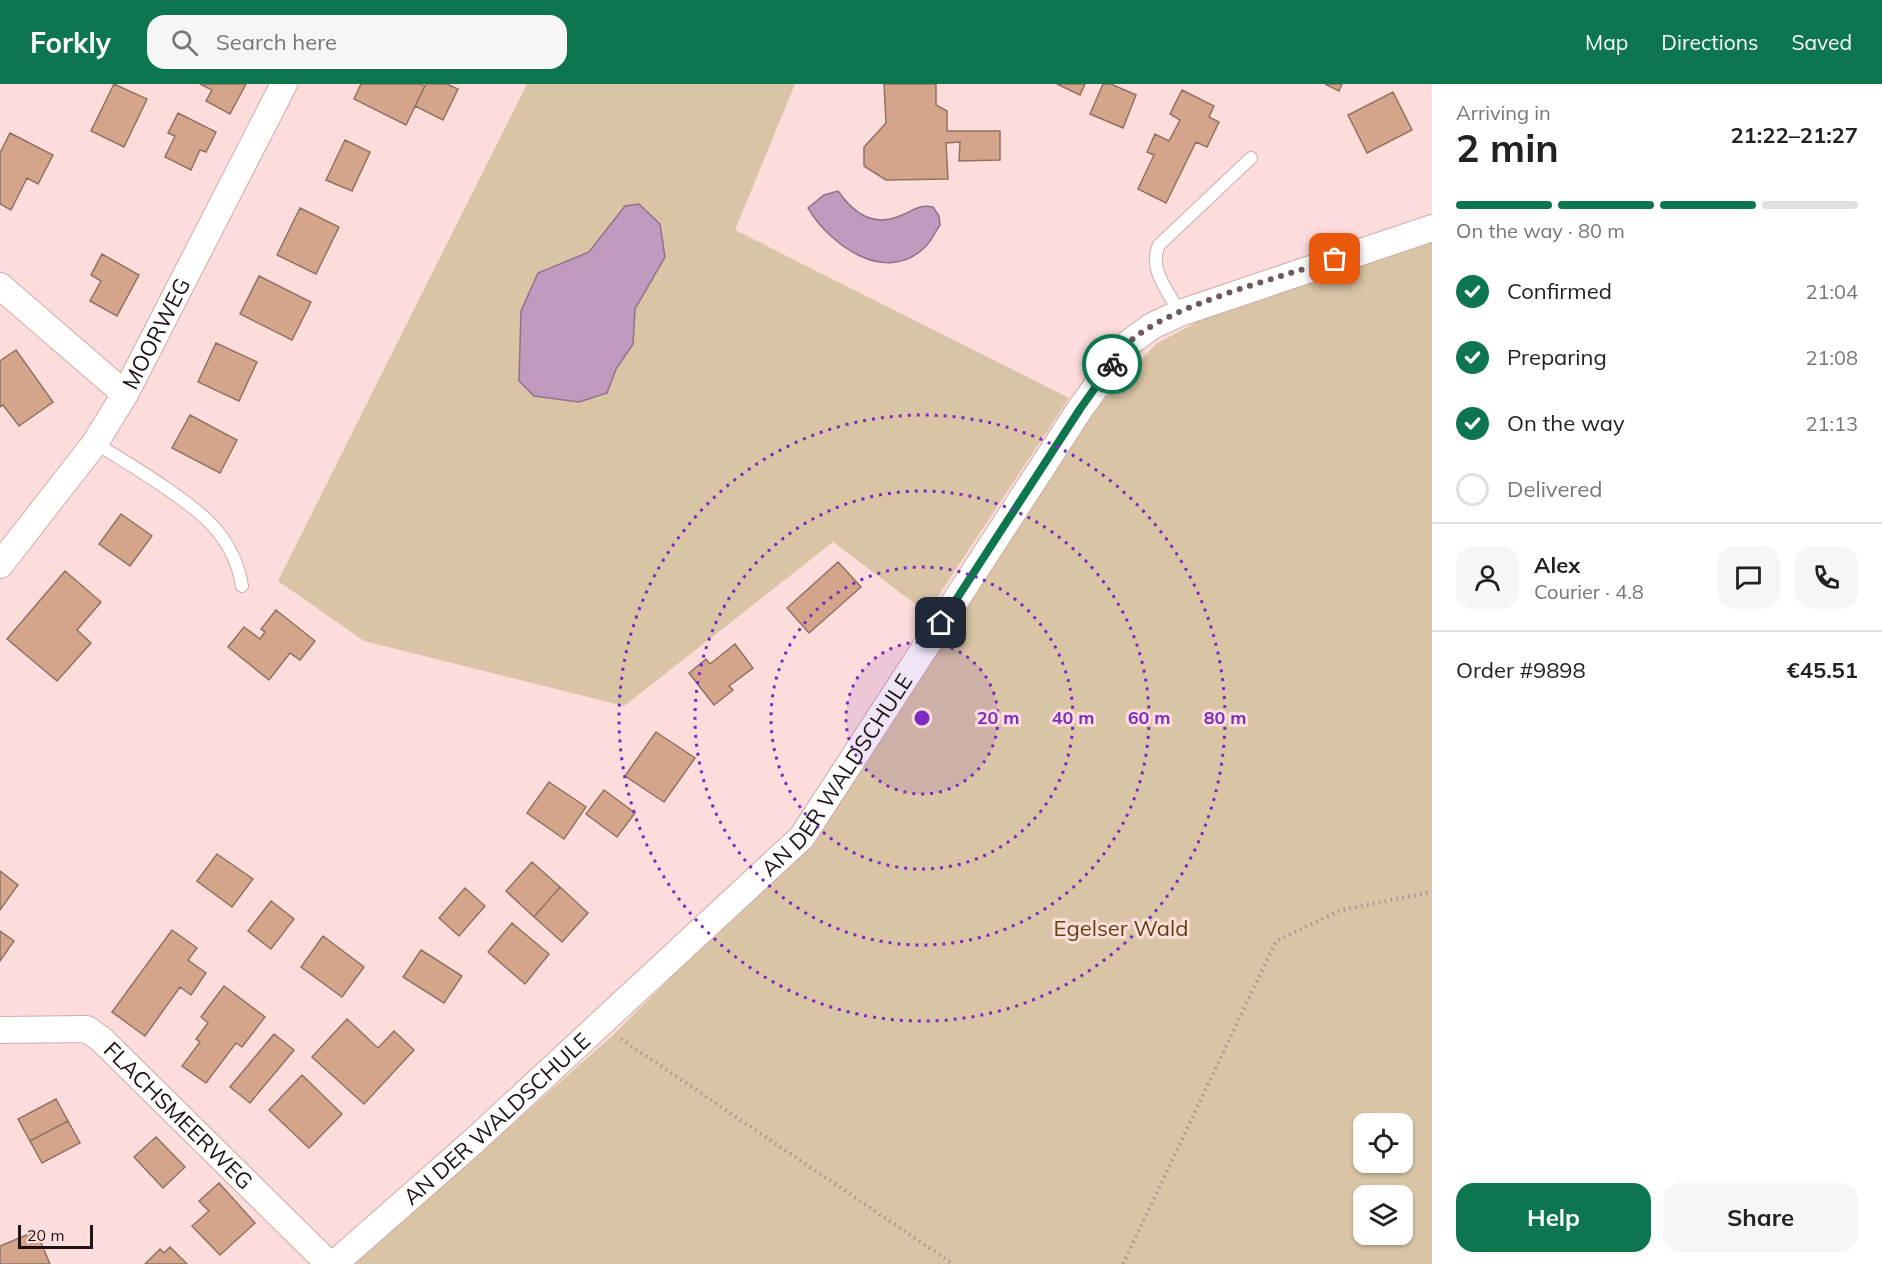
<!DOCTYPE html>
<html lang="en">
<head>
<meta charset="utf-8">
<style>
	:root { --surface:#fff; --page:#f6f6f6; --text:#222; --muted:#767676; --line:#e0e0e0; --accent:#0d764f }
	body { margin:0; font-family:Mulish,sans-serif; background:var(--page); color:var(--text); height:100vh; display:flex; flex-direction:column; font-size:22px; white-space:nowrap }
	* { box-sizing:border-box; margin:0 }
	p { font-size:20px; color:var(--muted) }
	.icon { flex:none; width:33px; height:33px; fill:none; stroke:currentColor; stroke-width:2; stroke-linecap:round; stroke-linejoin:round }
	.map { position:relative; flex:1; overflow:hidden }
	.panel { display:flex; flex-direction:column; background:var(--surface); width:450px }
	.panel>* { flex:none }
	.controls { position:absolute; left:1353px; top:1029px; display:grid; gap:12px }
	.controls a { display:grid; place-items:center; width:60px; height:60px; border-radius:12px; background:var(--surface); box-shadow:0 2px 4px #0004; font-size:30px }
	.scale { position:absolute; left:18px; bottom:15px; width:75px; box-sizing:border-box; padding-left:6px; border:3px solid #201313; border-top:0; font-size:16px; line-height:21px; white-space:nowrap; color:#201313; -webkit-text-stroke:4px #fcdddb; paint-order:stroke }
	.pin { position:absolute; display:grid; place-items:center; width:51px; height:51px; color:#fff; margin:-26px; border-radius:12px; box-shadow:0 3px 9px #0006 }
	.courier { position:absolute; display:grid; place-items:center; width:60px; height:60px; margin:-30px; border:4px solid #0d764f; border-radius:50%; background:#fff; color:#222; box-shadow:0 2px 8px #0007 }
	.summary em { font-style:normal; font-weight:700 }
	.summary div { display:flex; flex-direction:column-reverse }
	.summary { display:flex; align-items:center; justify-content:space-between; height:102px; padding:0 24px }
	h1 { font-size:39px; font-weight:700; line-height:45px }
	.bar { display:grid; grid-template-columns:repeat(4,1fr); gap:9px 6px; align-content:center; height:72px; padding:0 24px }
	.bar i { height:8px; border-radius:4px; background:var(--line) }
	.bar .on { background:var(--accent) }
	.bar p { grid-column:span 4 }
	.line { display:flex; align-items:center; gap:15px; padding:0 24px; border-top:2px solid var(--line) }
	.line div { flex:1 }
	.round { display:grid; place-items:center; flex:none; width:63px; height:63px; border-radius:18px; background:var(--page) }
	ol { padding:0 24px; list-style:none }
	li { display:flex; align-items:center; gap:18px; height:66px }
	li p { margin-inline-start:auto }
	li .icon { padding:6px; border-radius:50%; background:var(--accent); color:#fff; stroke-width:4 }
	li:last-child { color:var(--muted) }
	li i { width:33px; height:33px; border:3px solid var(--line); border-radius:50% }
	.cta { display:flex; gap:12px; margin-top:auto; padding:12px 24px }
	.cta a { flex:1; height:69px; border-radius:18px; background:var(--accent); color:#fff; font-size:24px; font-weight:700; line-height:69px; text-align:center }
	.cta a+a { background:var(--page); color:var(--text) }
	header { display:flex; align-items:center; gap:36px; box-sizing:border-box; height:84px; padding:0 30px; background:var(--accent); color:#fff }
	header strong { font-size:28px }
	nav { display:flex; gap:33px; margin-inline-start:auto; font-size:21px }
	.search { width:420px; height:54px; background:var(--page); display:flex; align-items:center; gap:15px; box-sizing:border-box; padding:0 21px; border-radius:18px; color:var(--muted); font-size:22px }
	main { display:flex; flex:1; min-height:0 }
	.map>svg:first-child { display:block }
</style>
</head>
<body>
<header>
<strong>Forkly</strong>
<div class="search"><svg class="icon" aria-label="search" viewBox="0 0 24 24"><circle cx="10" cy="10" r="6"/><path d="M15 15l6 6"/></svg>Search here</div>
<nav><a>Map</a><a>Directions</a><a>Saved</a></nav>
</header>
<main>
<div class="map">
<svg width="1432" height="1180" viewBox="0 0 1432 1180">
	<rect width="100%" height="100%" fill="#fcdddb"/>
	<!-- green -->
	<path fill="#d9c4a5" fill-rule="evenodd" d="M527 0H795L735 146 1069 314 927 529 833 458 624 622 364 557 278 497Z
		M1432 156V1180H354L612 952 810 755 1092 329 1156 260 1232 219ZM1364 1040H1402V1078H1364ZM1364 1112H1402V1150H1364Z"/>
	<!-- water -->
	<path fill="#c19bbf" stroke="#91728b" stroke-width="1.5" d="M838 107C854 130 874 144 902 131 914 126 920 120 933 123L939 132 940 141C935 148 931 158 924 164 885 201 830 161 808 124L824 111Z
		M639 120 660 140 665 173 635 225 633 260 616 285 607 309 579 318 534 312 519 297 521 227 538 189 589 168 625 122Z"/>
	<!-- building -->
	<path fill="#d4a58a" stroke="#8e7363" stroke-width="1.5" d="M114 0 147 15 124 63 91 47Z
		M200 0H246L230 30 206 17 212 6Z
		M361 0H420L425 2 406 41 354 15Z
		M426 0H447L458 5 443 36 415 22Z
		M884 0H936V21L947 27V47H1000V76L959 77 960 58 946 59 948 95 886 96 864 82V63L886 39Z
		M1057 0H1085L1080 11Z
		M1103 0H1111L1136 11 1123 44 1090 30Z
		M1325 0H1342L1339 7Z
		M1182 6 1214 22 1209 33 1219 38 1207 63 1196 58 1166 119 1138 105 1154 71 1147 68 1155 50 1169 57 1180 36 1170 30Z
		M1393 8 1412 46 1367 69 1348 31Z
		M178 29 216 48 206 68 200 66 191 86 165 73 175 52 168 49Z
		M10 49 53 71 38 100 27 94 11 126 0 120V69Z
		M345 56 370 68 352 107 326 96Z
		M300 124 339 143 316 190 277 171Z
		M102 170 139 191 117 232 90 217 101 197 91 191Z
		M259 192 311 218 292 256 240 230Z
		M216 259 257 278 239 317 198 298Z
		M16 266 53 318 19 342 3 321 0 323V277Z
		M190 331 237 356 220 389 172 364Z
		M121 430 152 452 130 482 99 460Z
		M838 478 861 503 809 549 787 524Z
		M65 487 101 518 77 546 91 559 57 597 7 555Z
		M276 526 315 557 300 576 290 569 269 596 228 563 244 543 260 555 265 548 261 545Z
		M735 560 753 584 729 602 733 606 714 621 689 589 706 575 710 580Z
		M656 648 695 674 664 718 625 692Z
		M549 698 586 723 564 755 527 729Z
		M604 706 635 729 617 753 586 730Z
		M217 770 253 795 232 823 197 797Z
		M532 778 560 803 534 833 506 807Z
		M0 787 18 801 0 826Z
		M560 803 588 829 562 858 534 833Z
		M465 804 485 822 459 852 439 834Z
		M271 817 294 835 271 865 248 847Z
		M512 839 549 870 525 900 488 868Z
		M172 846 197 864 188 876 206 889 191 911 180 903 145 952 112 928Z
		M0 847 14 857 0 877Z
		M323 852 364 883 342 913 301 883Z
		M421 866 462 892 444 919 403 893Z
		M224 902 265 933 242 963 236 959 206 999 182 982 200 958 196 955 208 939 201 933Z
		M347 935 378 964 394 947 414 966 364 1020 312 973Z
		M274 950 294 966 250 1019 230 1003Z
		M302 991 342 1030 309 1064 269 1026Z
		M56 1015 68 1037 30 1057 18 1035Z
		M68 1037 80 1059 42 1079 30 1057Z
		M156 1053 185 1083 163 1104 134 1073Z
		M219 1099 255 1139 220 1171 192 1142 209 1127 199 1117Z
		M36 1147 50 1180H0V1162Z
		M170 1163 187 1180H145L160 1165 164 1169Z"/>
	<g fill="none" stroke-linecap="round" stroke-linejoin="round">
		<!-- lane casing -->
		<g stroke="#ceaba8" stroke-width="14">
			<path id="lane" d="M1180 229C1168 207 1148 185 1159 161L1251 74
				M95 359C126 378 197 420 218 448 230 463 239 483 242 502"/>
		</g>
		<!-- street casing -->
		<g stroke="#ceaba8" stroke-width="28">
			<g id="street">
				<path d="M0 202 125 310"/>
				<path id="s1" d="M0 481 95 359 125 310 284 0"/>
				<path id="s2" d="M0 946 87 945 102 956 329 1180"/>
				<path id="s3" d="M334 1180 475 1056 802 753 1080 325 1126 261 1152 242 1180 229 1432 144"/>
			</g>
		</g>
		<!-- path -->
		<path stroke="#ab9392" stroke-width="4" stroke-dasharray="1.5 4.5" stroke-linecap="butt" d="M621 955 953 1180
			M1123 1180 1276 857 1341 826 1432 808"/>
		<!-- lane -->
		<use href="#lane" stroke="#fff" stroke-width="12"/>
		<!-- street -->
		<use href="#street" stroke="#fff" stroke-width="26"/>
	</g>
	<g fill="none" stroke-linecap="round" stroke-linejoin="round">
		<!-- done -->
		<path stroke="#6d5a59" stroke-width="6" stroke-dasharray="0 10.8" d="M1112 280C1117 274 1121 266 1126 261 1166 221 1280 194 1335 175"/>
		<!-- route -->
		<path stroke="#0d764f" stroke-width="8" d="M941 539 1080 325 1112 280"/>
	</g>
	<!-- distance rings -->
	<circle cx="922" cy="634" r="76" fill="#7b2cbf" fill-opacity=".12"/>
	<g fill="none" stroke="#7b2cbf" stroke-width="3" stroke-dasharray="3 6">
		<circle cx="922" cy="634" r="76"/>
		<circle cx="922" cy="634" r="151"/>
		<circle cx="922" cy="634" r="227"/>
		<circle cx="922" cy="634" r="303"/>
	</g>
	<g text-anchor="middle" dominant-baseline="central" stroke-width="6" stroke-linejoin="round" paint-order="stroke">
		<!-- street labels -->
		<g font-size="22" fill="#201313" stroke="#fcdddb">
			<text stroke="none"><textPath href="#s1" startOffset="280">MOORWEG</textPath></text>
			<text stroke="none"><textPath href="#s3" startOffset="704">AN DER WALDSCHULE</textPath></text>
			<text stroke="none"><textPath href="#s2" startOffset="213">FLACHSMEERWEG</textPath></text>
			<text stroke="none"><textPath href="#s3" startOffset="218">AN DER WALDSCHULE</textPath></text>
		</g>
		<!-- park labels -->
		<g font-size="22" fill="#61440e" stroke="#fcdddb">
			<text x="1121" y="844">Egelser Wald</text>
		</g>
	</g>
	<circle cx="922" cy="634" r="9" fill="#7b2cbf" stroke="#fcdddb" stroke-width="3"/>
	<g font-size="18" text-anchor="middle" font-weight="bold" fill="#7b2cbf" stroke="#fcdddb" stroke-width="6" stroke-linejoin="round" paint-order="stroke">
		<text x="998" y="640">20 m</text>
		<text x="1073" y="640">40 m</text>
		<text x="1149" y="640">60 m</text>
		<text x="1225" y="640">80 m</text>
	</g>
</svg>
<div class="controls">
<a><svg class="icon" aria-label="locate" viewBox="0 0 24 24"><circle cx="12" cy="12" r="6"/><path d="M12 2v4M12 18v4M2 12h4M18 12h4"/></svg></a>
<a><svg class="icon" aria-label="layers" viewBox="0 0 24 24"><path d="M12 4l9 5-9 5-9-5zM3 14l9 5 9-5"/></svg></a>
</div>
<div class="scale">20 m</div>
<div class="pin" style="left:1335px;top:175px;background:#ea580c"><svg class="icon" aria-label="bag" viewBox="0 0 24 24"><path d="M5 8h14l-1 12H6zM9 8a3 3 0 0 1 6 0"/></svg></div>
<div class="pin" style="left:941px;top:539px;background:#1f2937"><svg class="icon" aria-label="home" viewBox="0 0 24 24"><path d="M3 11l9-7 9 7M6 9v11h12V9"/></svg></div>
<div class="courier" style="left:1112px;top:280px"><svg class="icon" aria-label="bike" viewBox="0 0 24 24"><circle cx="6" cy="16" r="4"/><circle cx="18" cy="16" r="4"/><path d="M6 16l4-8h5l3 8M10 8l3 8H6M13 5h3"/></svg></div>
</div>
<section class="panel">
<div class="summary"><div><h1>2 min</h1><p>Arriving in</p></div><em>21:22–21:27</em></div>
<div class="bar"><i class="on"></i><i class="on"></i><i class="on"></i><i></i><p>On the way · 80 m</p></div>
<ol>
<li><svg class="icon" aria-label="check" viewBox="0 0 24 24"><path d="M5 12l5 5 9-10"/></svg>Confirmed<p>21:04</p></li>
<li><svg class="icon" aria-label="check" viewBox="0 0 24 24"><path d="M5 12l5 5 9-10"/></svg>Preparing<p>21:08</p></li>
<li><svg class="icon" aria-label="check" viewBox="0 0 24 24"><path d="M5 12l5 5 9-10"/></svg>On the way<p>21:13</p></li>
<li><i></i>Delivered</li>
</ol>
<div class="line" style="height:108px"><a class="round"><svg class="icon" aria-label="person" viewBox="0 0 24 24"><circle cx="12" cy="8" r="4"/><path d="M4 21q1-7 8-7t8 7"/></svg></a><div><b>Alex</b><p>Courier · 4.8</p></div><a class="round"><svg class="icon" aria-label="chat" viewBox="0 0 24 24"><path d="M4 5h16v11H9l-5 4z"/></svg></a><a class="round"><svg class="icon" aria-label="phone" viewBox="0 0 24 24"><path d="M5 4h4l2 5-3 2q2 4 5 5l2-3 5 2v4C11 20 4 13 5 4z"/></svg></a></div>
<div class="line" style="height:78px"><div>Order #9898</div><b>€45.51</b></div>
<div class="cta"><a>Help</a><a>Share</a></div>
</section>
</main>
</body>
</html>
